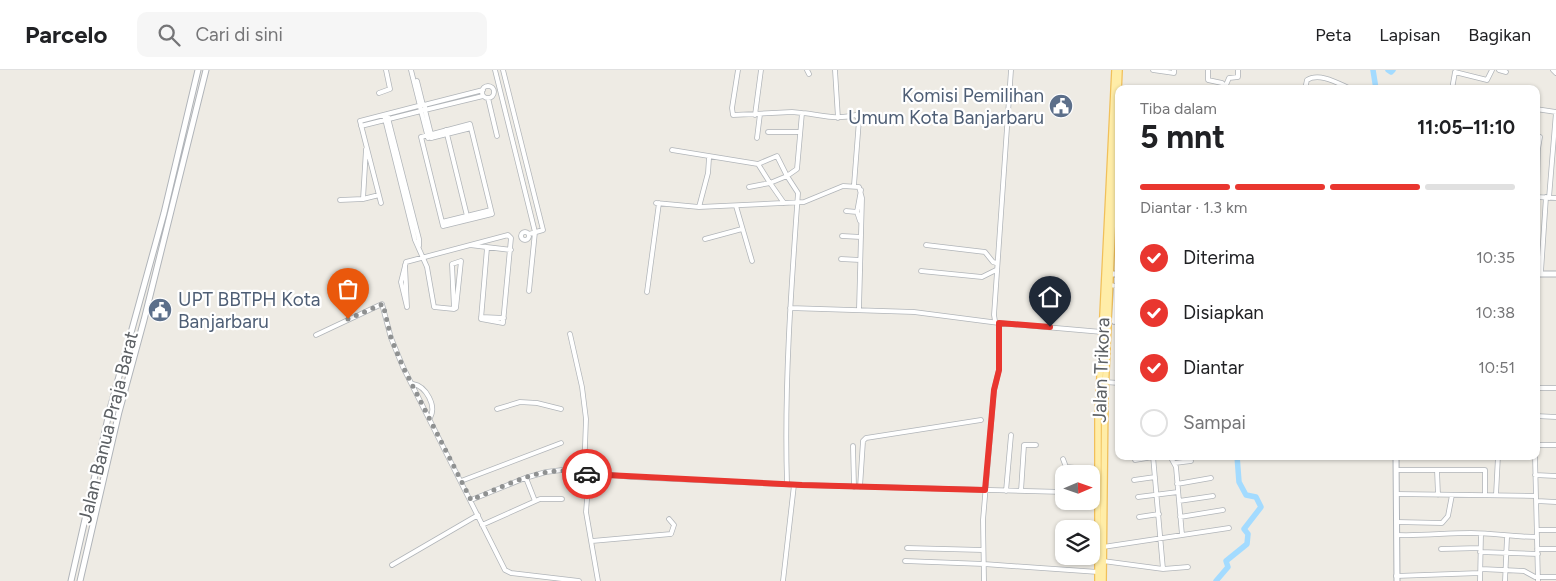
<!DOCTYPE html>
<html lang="id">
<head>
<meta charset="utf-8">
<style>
	:root { --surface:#fff; --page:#f6f6f6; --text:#202124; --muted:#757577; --line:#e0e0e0; --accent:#e9362f }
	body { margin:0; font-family:Figtree,sans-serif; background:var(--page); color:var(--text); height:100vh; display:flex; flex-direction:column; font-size:19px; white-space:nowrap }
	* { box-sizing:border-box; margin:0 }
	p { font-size:16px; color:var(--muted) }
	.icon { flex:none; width:28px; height:28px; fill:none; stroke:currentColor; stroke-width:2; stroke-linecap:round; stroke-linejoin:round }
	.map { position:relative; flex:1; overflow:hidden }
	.panel { position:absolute; left:1115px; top:15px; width:425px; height:375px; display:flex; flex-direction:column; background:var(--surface); border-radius:10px; box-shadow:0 1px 4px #0004 }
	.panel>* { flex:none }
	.needle { width:32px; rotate:88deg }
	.fabs { position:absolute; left:1055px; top:395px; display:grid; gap:10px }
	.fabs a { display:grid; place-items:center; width:45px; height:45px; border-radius:10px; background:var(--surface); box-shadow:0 1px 4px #0004; font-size:25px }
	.pin { position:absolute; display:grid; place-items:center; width:42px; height:42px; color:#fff; margin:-51px -21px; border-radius:50% 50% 50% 0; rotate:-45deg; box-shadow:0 0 5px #0007 }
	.pin .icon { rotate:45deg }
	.courier { position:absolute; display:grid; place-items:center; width:50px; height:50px; margin:-25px; border:4px solid #e9362f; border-radius:50%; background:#fff; color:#222; box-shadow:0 1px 6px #0007 }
	.summary em { font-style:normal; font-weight:700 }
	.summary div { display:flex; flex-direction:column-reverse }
	.summary { display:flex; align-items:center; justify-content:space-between; height:85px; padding:0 25px }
	h1 { font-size:32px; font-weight:700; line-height:38px }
	.bar { display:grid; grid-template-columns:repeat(4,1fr); gap:8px 5px; align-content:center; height:60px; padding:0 25px }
	.bar i { height:6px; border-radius:4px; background:var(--line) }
	.bar .current { background:var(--accent) }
	.bar p { grid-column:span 4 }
	ol { padding:0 25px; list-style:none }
	li { display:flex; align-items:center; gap:15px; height:55px }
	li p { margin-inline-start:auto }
	li .icon { padding:5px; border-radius:50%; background:var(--accent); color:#fff; stroke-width:4 }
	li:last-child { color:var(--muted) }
	li i { width:28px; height:28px; border:2px solid var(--line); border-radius:50% }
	header { display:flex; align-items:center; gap:30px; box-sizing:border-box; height:70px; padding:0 25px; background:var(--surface); border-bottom:1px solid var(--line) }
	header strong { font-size:24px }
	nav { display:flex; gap:28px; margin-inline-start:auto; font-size:18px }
	.search { width:350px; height:45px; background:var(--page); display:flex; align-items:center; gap:12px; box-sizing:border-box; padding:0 18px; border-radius:10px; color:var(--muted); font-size:19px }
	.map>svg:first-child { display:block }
</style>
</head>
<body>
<header>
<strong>Parcelo</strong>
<div class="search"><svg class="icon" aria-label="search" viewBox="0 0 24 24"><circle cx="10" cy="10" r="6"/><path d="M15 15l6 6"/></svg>Cari di sini</div>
<nav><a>Peta</a><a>Lapisan</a><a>Bagikan</a></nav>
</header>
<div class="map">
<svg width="1556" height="511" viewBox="0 0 1556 511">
	<rect width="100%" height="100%" fill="#eeebe4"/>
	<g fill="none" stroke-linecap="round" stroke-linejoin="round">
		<!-- stream -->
		<path stroke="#a3dbff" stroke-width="1" d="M1106 129 1112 0"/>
		<!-- river -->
		<path stroke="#a3dbff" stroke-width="5.5" d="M1373 0 1376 19
			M1388 0 1391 2 1393 0
			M1216 511 1228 497 1226 491 1247 474 1248 464 1244 459 1261 437 1256 427 1246 425 1239 412 1237 386"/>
		<!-- street casing -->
		<g stroke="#b1b5b9" stroke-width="5.5">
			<path id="street" d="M411 0 420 36
				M495 0 535 162 529 221
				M503 0 543 160 529 164
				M738 0 732 38 733 45 792 42 802 43
				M807 0 809 4
				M835 0 838 48
				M1153 0 1174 3V0
				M1208 0V10L1222 13 1228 19
				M1499 0 1506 2
				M1553 0 1556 3
				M1455 2 1487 10 1492 0
				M417 11 423 35
				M1226 15 1229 8 1238 7V0
				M482 22a6 6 0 1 1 12 0a6 6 0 1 1-12 0Z
				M1305 19 1307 10C1320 2 1339 14 1351 19
				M1452 19 1455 2
				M379 23 390 19 386 0
				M488 28 497 66
				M424 35 483 20
				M1536 39 1556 42
				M387 44 419 169V176
				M384 45 415 170 427 197 434 237 454 239 456 238 461 191 452 194 454 239
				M755 45 761 0
				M470 54 492 144 443 156 421 67Z
				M361 56 421 41 428 68
				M446 60 468 150
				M768 62H800
				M431 68 471 58
				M432 68 425 40 483 26
				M757 68 760 44
				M1536 78 1538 79 1537 127
				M1538 79 1540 67
				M672 80 758 94 777 86 787 106 798 123C791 220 784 317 787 414
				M758 94 770 113 787 106 797 99 802 43C824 45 833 50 856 45L859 50 854 115
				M749 117 770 113 784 133
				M1536 127 1556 128
				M1549 128 1556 42
				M363 129 366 79
				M340 130 363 129 379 125
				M381 133 360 51 422 35 425 36V39L421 41 420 36
				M656 133 699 137 804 132 843 116 859 117 862 128 859 239
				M736 136 752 191
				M699 137 708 103 709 88
				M846 141 857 142 860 151
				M857 142 861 120
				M442 152 491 140
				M521 166a4 4 0 1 1 8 0a4 4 0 1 1-8 0Z
				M842 166 861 167
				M705 169 742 159
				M470 175 511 180
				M926 175 985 182 993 192 996 193
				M841 189 860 190
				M405 195 407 237
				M921 201 982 207 996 200
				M1541 202 1546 127
				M1110 215 1116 216 1114 252
				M647 222 659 133
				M407 237 401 212 406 192 508 165 511 168 503 253 481 249 487 178
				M790 238 914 242 999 253 1102 262
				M481 247 504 248
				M995 251 994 245 1011 0
				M570 264 582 317 586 349 584 404
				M316 265 382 234 391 268 403 297 505 500 511 503 579 511
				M1105 312 1119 313
				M413 314C426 316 437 336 430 348
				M1536 318H1556
				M497 339 520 332 537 333 561 339
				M1536 346 1556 347
				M1536 375H1556
				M853 376 854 417
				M1153 386 1163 499
				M1170 386 1176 397 1182 465
				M1535 386 1538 511
				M1063 389 1066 397 1098 400
				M1135 390 1153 387
				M1175 393 1191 391
				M1396 400H1485V425
				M1437 400 1438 425
				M589 404 586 442 598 511
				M1535 405 1556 406
				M526 408 535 431
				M1134 410 1155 407
				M461 411 561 373
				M1177 414 1211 408
				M860 417 863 371 866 368 981 350
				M1006 421 1011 365
				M1021 421 1024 375H1036
				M1396 424 1536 426
				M1496 425 1498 386
				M1138 427 1178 422
				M471 430 525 408 546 402 562 400 631 407 802 415 1064 422
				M1179 431 1213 426
				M1537 431 1556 432
				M1139 447 1159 444
				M1180 447 1223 440
				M1397 452 1442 453 1448 446 1452 425
				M482 455 540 429H562
				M1537 460H1556
				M1397 465C1422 466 1446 463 1471 463 1493 463 1515 467 1537 467
				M592 471 671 464 674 455 669 449
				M1103 477 1229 458
				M907 478 983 480
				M1441 479 1480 478
				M1537 479H1556
				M1480 482 1538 484
				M905 491 984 494 1098 502
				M1103 491 1163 499 1188 497
				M392 495 478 445
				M1481 499 1524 501 1535 507H1556
				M1396 506 1480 503
				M783 511 794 415
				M984 511 983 450 994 320 999 300V253
				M1480 511 1481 464
				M1505 511 1507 467"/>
		</g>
		<!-- secondary casing -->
		<g stroke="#b0b4b9" stroke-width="7">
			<path id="secondary" d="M1110 204H1119
				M1536 204H1556
				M1396 386 1397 511
				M71 511 110 339 164 143 198 0
				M80 511 119 342 144 250 206 0"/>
		</g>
		<!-- primary casing -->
		<g stroke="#f1c05a" stroke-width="8">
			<path id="primary" d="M1098 511V347L1115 0
				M1103 511 1105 324 1119 0"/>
		</g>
		<!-- street -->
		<use href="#street" stroke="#fff" stroke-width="4"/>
		<!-- secondary -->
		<use href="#secondary" stroke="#fff" stroke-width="5"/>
		<!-- primary -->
		<use href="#primary" stroke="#ffeda8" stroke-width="5.5"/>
	</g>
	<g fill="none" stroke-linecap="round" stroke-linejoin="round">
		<!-- done -->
		<path stroke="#8f9191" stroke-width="5" stroke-dasharray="0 9" d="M348 249 383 234 391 268 403 297 471 430C498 419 527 403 556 401 566 400 577 403 587 404"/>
		<!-- route -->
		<path stroke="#e9362f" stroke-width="6" d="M587 404 802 415 985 420 994 320 999 300V253L1050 257"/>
	</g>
	<!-- icons -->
	<defs>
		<g id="civic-disc" transform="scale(1.25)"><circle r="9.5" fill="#5c6f8a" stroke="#fff"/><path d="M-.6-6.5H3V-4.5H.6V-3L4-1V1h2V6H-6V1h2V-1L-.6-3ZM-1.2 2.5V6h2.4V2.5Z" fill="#fff"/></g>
	</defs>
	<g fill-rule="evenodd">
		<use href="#civic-disc" x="1061" y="36"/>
		<use href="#civic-disc" x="160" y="240"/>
	</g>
	<g text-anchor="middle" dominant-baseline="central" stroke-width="4.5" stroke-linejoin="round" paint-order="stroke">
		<!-- service labels -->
		<g font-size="19" fill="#4e5e75" stroke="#fff" text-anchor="end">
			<text x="1044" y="25">Komisi Pemilihan<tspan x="1044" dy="22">Umum Kota Banjarbaru</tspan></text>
			<text x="178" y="229" text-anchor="start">UPT BBTPH Kota<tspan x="178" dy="22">Banjarbaru</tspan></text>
		</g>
		<!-- street labels -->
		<g font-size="19" fill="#5c6064" stroke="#fff">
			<text transform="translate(1101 300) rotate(-88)">Jalan Trikora</text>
			<text transform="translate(108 357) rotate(-76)">Jalan Banua Praja Barat</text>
		</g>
	</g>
</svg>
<div class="fabs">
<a><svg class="needle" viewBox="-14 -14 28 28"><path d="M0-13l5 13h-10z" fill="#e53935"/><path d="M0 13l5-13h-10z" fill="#757577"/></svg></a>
<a><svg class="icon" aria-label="layers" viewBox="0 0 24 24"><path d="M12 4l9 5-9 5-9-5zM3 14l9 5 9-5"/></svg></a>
</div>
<div class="pin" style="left:348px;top:249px;background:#ea580c"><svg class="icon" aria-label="bag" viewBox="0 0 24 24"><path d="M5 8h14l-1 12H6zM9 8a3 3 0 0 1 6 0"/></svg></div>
<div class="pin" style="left:1050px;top:257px;background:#1f2937"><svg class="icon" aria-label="home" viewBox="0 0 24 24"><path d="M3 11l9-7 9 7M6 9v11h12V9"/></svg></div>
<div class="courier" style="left:587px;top:404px"><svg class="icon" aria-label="car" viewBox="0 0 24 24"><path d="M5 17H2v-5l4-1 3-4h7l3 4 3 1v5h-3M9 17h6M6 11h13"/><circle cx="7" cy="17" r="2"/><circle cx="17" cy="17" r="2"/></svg></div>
<section class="panel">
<div class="summary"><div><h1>5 mnt</h1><p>Tiba dalam</p></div><em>11:05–11:10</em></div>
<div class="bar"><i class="current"></i><i class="current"></i><i class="current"></i><i></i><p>Diantar · 1.3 km</p></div>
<ol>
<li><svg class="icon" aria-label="check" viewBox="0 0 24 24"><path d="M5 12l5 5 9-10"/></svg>Diterima<p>10:35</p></li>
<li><svg class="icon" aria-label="check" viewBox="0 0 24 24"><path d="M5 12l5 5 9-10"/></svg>Disiapkan<p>10:38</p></li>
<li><svg class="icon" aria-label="check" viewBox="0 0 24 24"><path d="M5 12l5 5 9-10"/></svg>Diantar<p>10:51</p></li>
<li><i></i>Sampai</li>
</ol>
</section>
</div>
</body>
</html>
